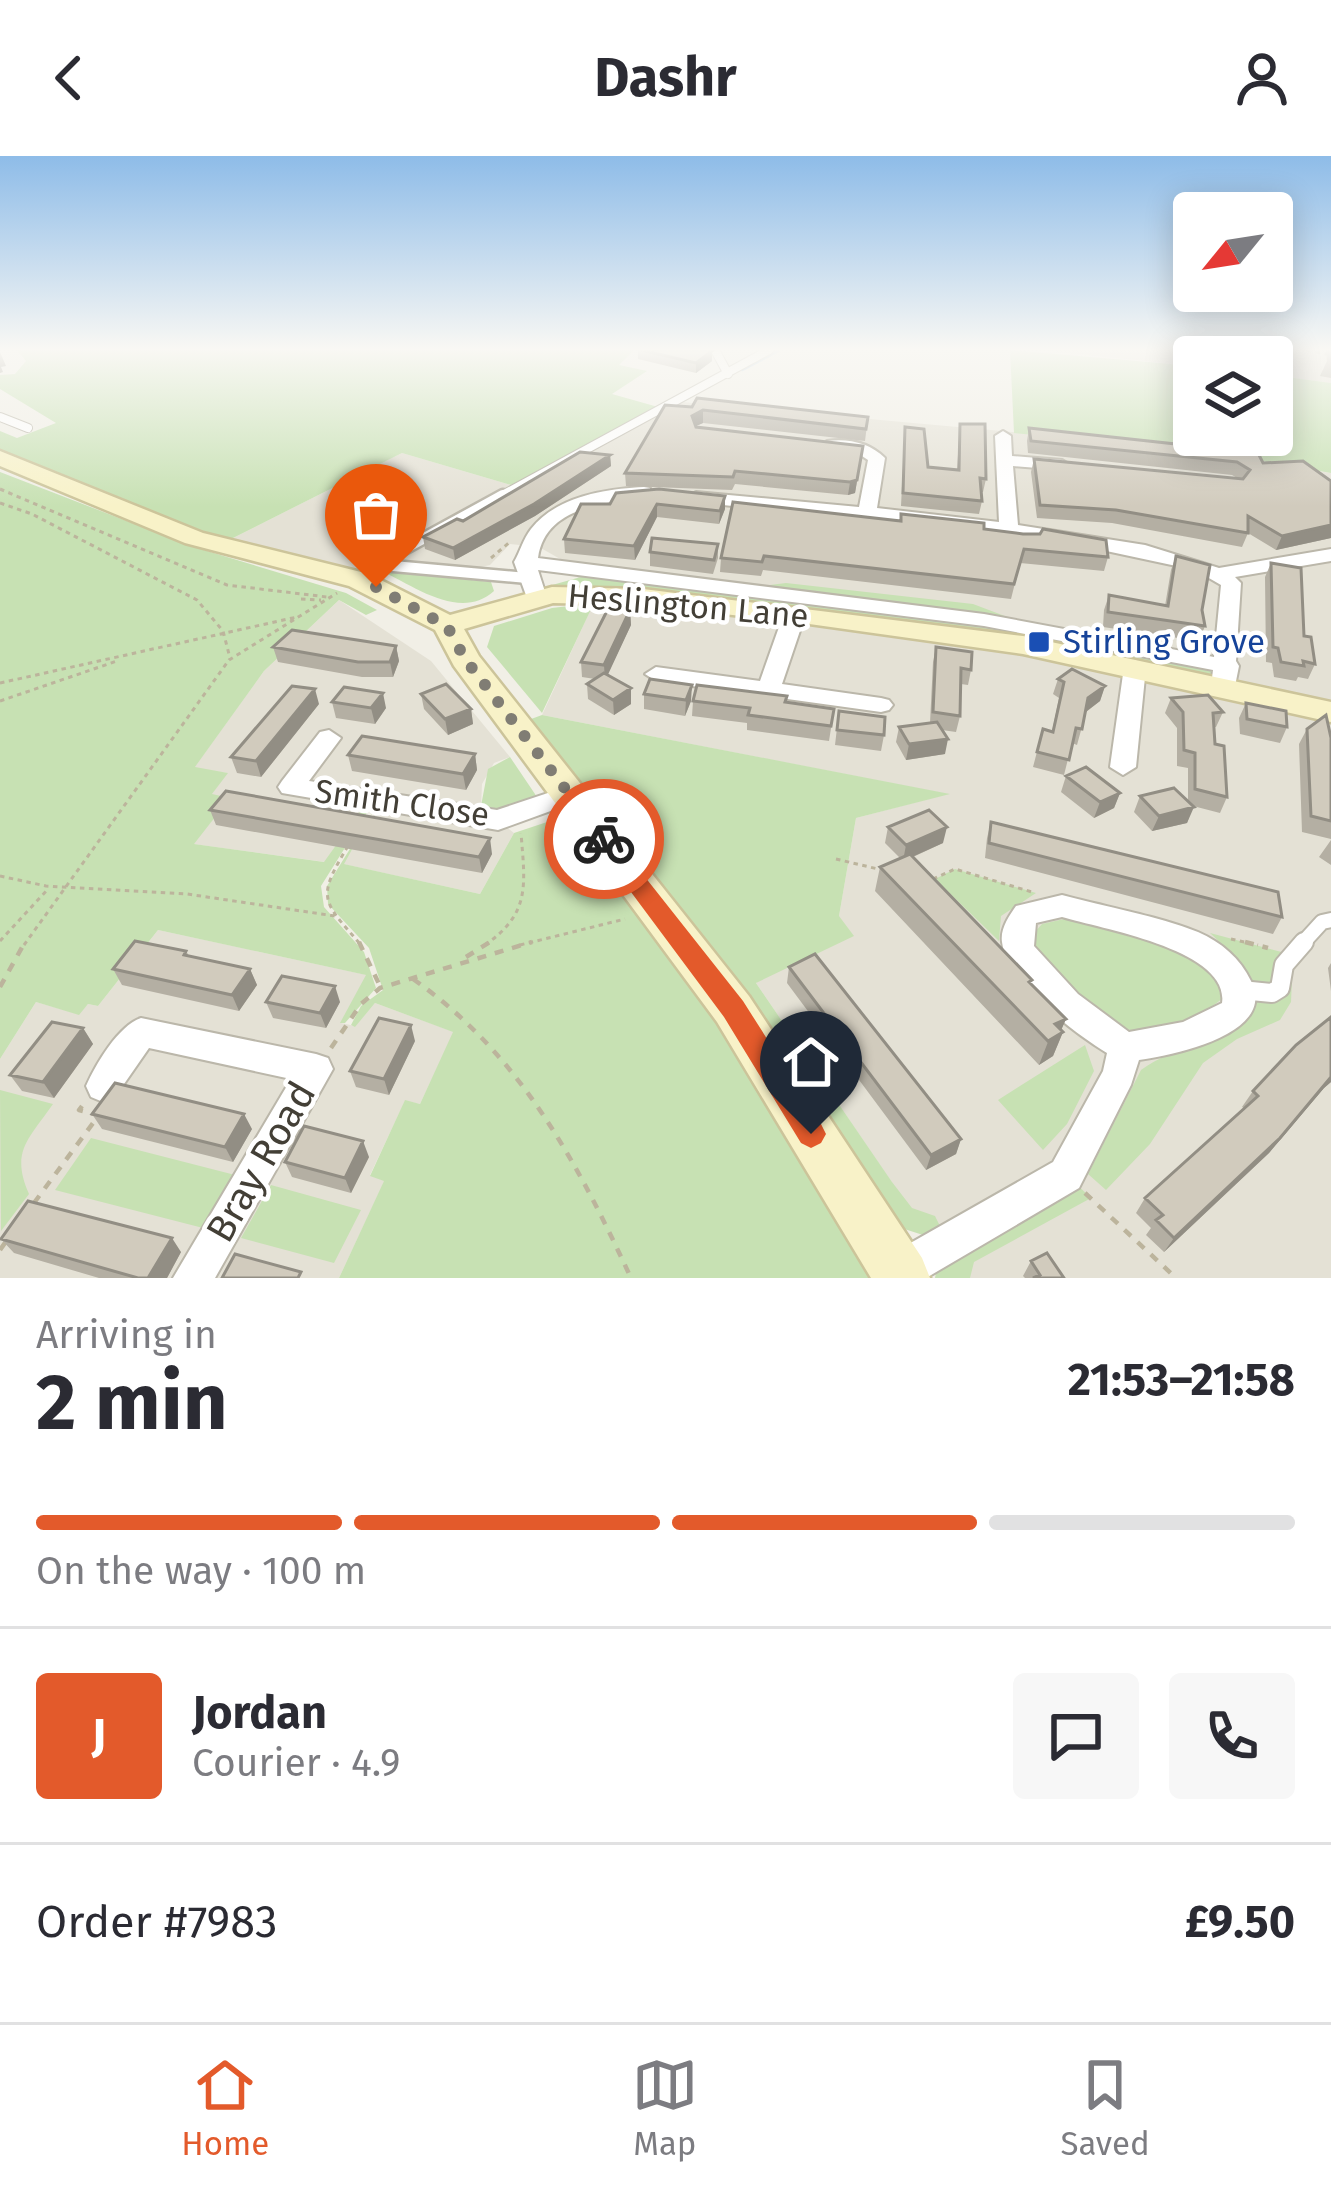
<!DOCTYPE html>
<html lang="en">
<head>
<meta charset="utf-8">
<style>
	:root { --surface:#fff; --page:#f7f7f7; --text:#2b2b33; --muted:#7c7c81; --line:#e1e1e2; --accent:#e35a2b }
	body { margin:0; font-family:"Fira Sans",sans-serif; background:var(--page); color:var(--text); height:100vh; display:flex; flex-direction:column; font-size:45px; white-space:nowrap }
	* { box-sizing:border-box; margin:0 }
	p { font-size:39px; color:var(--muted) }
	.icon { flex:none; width:66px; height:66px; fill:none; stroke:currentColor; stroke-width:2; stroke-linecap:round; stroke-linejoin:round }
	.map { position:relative; height:1122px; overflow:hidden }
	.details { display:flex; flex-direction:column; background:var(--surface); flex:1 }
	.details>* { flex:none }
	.needle { width:78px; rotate:240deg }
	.fabs { position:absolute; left:1173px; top:36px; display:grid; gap:24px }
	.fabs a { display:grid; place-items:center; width:120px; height:120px; border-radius:12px; background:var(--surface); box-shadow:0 6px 30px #0003; font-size:60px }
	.pin { position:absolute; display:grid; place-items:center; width:102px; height:102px; color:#fff; margin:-123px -51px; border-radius:50% 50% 50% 0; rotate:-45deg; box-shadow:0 0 12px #0007 }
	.pin .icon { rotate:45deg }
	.courier { position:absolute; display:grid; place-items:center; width:120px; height:120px; margin:-60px; border:9px solid #e35a2b; border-radius:50%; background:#fff; color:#222; box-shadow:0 3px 15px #0007 }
	.headline em { font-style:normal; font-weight:700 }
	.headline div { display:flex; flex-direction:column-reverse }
	.headline { display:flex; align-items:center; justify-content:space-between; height:204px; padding:0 36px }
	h1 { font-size:78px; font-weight:700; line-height:90px }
	.bar { display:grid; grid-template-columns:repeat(4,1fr); gap:18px 12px; align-content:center; height:144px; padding:0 36px }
	.bar i { height:15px; border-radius:9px; background:var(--line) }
	.bar .selected { background:var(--accent) }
	.bar p { grid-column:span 4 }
	.line { display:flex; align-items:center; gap:30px; padding:0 36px; border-top:3px solid var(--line) }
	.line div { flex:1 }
	.round { display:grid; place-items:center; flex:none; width:126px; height:126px; border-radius:12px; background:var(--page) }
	header { display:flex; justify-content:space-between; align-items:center; height:156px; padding:0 36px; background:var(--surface); font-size:54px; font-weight:700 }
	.tab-bar { display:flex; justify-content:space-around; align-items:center; height:168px; border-top:3px solid var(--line); background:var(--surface); font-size:33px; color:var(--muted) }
	.tab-bar a { display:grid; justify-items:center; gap:6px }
	.tab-bar .selected { color:var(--accent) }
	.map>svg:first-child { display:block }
</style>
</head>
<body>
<header><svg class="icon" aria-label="back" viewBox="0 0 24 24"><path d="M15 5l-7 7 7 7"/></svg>Dashr<svg class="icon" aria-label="person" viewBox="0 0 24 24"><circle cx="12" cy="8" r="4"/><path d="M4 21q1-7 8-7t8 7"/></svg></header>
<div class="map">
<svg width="1331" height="1122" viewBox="0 0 1331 1122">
	<rect width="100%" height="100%" fill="#f1efe6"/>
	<!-- residential -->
	<path fill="#e4e1d5" d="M1038 194H1331V227L1272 219V201H1194V210Z
		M682 246 1122 286 1331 317V1122H957L756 827 839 760 856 662 947 638 542 559 596 442 562 404 539 391 510 388 490 409 463 415 403 405 361 416 225 386 402 297 511 329 658 251 668 253Z
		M339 444 431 505 510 601 494 607 482 628 481 651 514 677 480 738 343 708 376 655 362 654 325 706 193 688 229 643 211 639 227 617 194 612 264 515Z
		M158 774 367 819 341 867 355 870 375 847 454 876 420 948 405 945 370 1019 385 1024 339 1122H0V903L36 846 78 858 88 848 98 850Z"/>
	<!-- green -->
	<path fill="#c7e1b3" d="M17 194H634L619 209 647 215 612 238 658 251 511 329 402 297 225 386 0 297V275L17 282 56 267 0 233V219L15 218 26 205Z
		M1010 194 1194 210V279H1272V219L1331 227V317L1215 297 1014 277Z
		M0 316 194 391 346 437 377 454 366 459 339 444 264 515 195 611 228 617 212 638 230 642 194 688 324 706 362 653 368 655 321 730 324 751 364 796 376 832 345 867H340L366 819 158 774 98 850 88 848 79 859 36 846 0 903Z
		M382 415 491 426 494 435C461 465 415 431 382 415Z
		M588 419 974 466 1215 516 1206 520 622 434 545 431Z
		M786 427 973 448 1018 465 770 434V429Z
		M594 447 542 557 487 491 494 470 552 452Z
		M542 559 950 638 856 662 839 760 854 780 756 827 892 1026 912 1052 935 1060 942 1074 923 1079 892 1069 523 566Z
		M510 601 537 641 501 653 481 650 488 613Z
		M374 654 344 708 480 738 514 677 553 664 555 659 571 667 715 862 880 1122H339L384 1025 370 1020 405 944 420 948 453 876 375 847 355 871 351 869 361 850 383 834 369 792 328 748 327 730Z
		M955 713 1036 737 1001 760 999 785 935 723Z
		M1064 763 1176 791 1212 811 1225 840C1206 857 1191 864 1167 871 1106 891 1075 835 1036 796L1034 777 1042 768Z
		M1210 777 1293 799 1291 846 1280 864 1237 883 1203 907 1150 988 1106 1034 1088 1018 1141 914C1202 870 1321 879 1210 777Z
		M1085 889 1094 915 1067 968 1043 994 998 944Z
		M0 934 53 948C29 983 10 995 29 1038L1 1075Z
		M91 982 239 1020 207 1073 55 1034Z
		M1071 1023 1091 1042 974 1106 970 1122H935L937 1111Z
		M271 1029 361 1054 334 1107 241 1082Z"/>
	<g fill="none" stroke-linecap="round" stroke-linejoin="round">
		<!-- stream -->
		<path stroke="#a8c7e8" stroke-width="4.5" d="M742 213 778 194"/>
		<!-- lane-far3 casing -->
		<g stroke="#bbb7aa" stroke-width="10">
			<path id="lane-far3" d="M715 194 728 218
				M0 261 28 272
				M497 342 769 194"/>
		</g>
		<!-- lane-far2 casing -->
		<g stroke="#bbb7aa" stroke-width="15">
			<path id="lane-far2" d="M382 409 527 422
				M359 424 397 397 503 339"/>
		</g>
		<!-- lane-far1 casing -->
		<g stroke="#bbb7aa" stroke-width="18">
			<path id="lane-far1" d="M1301 789 1322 766 1331 764"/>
		</g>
		<!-- lane casing -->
		<g stroke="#bbb7aa" stroke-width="22">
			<path id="lane" d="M1241 834 1272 837 1280 832 1284 809 1304 786"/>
		</g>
		<!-- street casing -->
		<g stroke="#bbb7aa" stroke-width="4">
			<path id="street" d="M1260 194H1274L1270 201H1256Z
				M1003 275 1011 280 1012 300 1062 304 1070 309 1062 314 1013 310 1018 369 1145 389 1219 412 1331 393V405L1235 421 1241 427 1236 505 1239 510 1235 530 1223 537 1211 530 1213 514 984 470 538 414 547 442 537 448 527 442 514 406C520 396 523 383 531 373 557 340 605 333 644 331L650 332V340C609 347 545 349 538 402L984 458 1214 501 1221 429 1195 414 1069 387 696 346 687 341 696 336 859 351 868 304 856 296 827 291V285C849 282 870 287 885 302L877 352 999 366 995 280Z
				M795 451 806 457 782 528 881 542 889 544 893 549 889 554 881 556 656 525 645 518 656 511 760 525 784 457Z
				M1135 504 1146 511 1136 611 1123 619 1110 611 1124 511Z
				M329 574 341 582 309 625 497 654 569 630 578 633 582 639 578 645 498 674 282 637 278 631 282 625 320 576Z
				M1062 739C1106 751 1155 759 1198 776 1221 786 1240 802 1251 825 1278 878 1174 899 1139 904L1131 929 1079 1032 926 1122H880L878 1116 884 1102 1053 1006 1103 915 1107 897C1074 877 1007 826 1002 786 1000 773 1009 760 1016 750ZM1062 761C1102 773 1230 794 1222 847L1183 866 1129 876 1078 838 1034 790 1036 767Z
				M141 862 316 898 328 902 333 913 215 1122H173L291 923 149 892 115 941 103 946 91 941 86 930C96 908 118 870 141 862Z"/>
		</g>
		<!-- secondary casing -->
		<g stroke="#ccc49a" stroke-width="5">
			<path id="secondary" d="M0 295 203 377 369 418 450 459 552 431 643 433 1023 480 1331 546V566L1023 498 795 466 643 449 553 447 464 473 479 500 749 840 922 1102 930 1122H871L717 866 454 510 435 474 349 430 185 387 0 310Z"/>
		</g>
		<!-- path-far1 -->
		<path stroke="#bcb49c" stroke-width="3" stroke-dasharray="4.5 4.5" stroke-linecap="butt" d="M1307 194 1331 199
			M0 333 227 429 327 441
			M0 347 32 358 197 444 223 475 230 502
			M491 402 511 385
			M301 443 321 444
			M0 527 297 461
			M0 545 117 505
			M348 690C316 743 322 744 361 789
			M836 703 878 713
			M0 720 46 730 187 738 335 760
			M933 723 955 713 1032 736
			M1231 783 1258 789
			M0 785 48 733
			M24 789 229 504 337 437
			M485 789C531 757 525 729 521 677
			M520 789 625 763"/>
		<!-- path -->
		<path stroke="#bcb49c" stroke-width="4.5" stroke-dasharray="9 9" stroke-linecap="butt" d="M359 786 380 830
			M1245 786 1268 792
			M466 801 490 786
			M413 823C520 898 577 1006 631 1122
			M0 831 25 786
			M331 892 361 848 380 832 532 786
			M82 950 79 954 94 958
			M1085 1037 1176 1122
			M34 1047 96 963
			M0 1094 7 1084"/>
		<!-- lane-far3 -->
		<use href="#lane-far3" stroke="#fff" stroke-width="8"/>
		<!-- lane-far2 -->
		<use href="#lane-far2" stroke="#fff" stroke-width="10"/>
		<!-- lane-far1 -->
		<use href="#lane-far1" stroke="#fff" stroke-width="14"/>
		<!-- lane -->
		<use href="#lane" stroke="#fff" stroke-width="18"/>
		<!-- street -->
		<use href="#street" fill="#fff" fill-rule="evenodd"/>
		<!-- secondary -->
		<use href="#secondary" fill="#f8f2c8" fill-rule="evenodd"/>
	</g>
	<!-- wall -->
	<path fill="#b4afa3" d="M638 194 712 195V205L696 217 638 203Z
		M1326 194H1331V222L1320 220 1327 205Z
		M692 251 868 261 865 285 703 267 695 270 863 290 855 337 848 339 735 328 732 334 626 330 625 317Z
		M960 268 986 323 983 336H981L982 345 979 358 901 350 905 271 928 311 957 314Z
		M1029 272 1263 307 1331 325V382L1276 394 1248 377 1242 391 1112 367 1037 362 1031 316 1034 303 1239 323 1232 319 1028 297 1027 285Z
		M610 299 611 310 535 360 455 404 425 393 423 381Z
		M725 340V353L719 368 657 361 635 404 565 397 564 383 610 348Z
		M901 365 984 373 1108 401 1104 415 1020 407 1011 443 763 414 761 420 720 416 721 402Z
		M718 388V402L713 418 650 410V396Z
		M1176 400 1202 454 1205 470 1199 485 1103 471 1104 454 1109 439 1165 450 1171 414Z
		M1271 407 1315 508 1308 523 1298 521 1296 525 1274 521 1272 507 1266 506 1265 421Z
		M630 454 631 469 607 519 631 548 614 559 588 543 587 528 595 523 582 521 581 506Z
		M396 490 399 505 393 521H362L278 506 273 491Z
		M936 491 971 514 968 529 961 528 960 560 956 576 942 574 945 598 906 604 896 586 899 571 930 567 933 506Z
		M1058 523 1105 530 1100 545 1086 556 1077 589 1072 587 1064 619 1033 611 1043 573 1052 576 1059 542 1053 538Z
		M421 538 471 553 473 568 448 579 424 553Z
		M644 538 691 545 685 560 644 553Z
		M1171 542 1223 556 1216 571H1214L1215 588 1227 641 1220 657 1193 650 1187 667 1152 675 1134 656 1140 640 1188 645V612L1177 610V572L1165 557Z
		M693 545 786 546 834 553 829 585 747 574V567L692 560Z
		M332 546 386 552 375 568 336 562Z
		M1246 547 1287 571 1280 587 1240 578 1239 562Z
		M319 548 261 621 237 617 231 601Z
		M839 555 884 579 881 595 835 589Z
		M1307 573 1331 582V683L1302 676 1299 588Z
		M475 598 477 614 466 634 352 615 348 599Z
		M1066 620 1120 637 1114 652 1094 662 1061 636Z
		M210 654 492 698 482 717 216 669Z
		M991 666 1282 761 1273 778 985 702 987 682Z
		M888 671 943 687 913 701 1031 828 1066 863 1061 874 1063 876 1053 900 1039 909 875 735 880 711 900 702 885 687Z
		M1331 684V709L1319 701Z
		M186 795 189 800 250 813 257 829 239 855 122 829 113 813Z
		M1331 807V835L1328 812Z
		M789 811 961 983 956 998 926 1014 787 827Z
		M266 846H340L326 872 273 862Z
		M1331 861V926L1324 932 1269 997 1164 1096 1146 1079 1151 1072 1136 1057 1145 1042 1244 952 1242 951 1253 935Z
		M83 872 93 888 54 942 22 935 10 919Z
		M415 885 389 939 356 931 350 915Z
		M92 958 252 973 233 1006 102 973Z
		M369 1001 351 1037 292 1021 285 1006Z
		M1 1083 181 1096 167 1122H99L14 1097Z
		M1031 1105 1064 1122H1025L1023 1120Z"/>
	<!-- shaded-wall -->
	<path fill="#928e84" d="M712 195V205L696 217V207Z
		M0 196 6 210 1 211 3 216 0 217Z
		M703 254V267L692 272V260Z
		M863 290 855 337 848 339 850 326Z
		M610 299 611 310 535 360 455 404 453 392Z
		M725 340V353L719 368 720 355Z
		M657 348V361L635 404 634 390Z
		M1331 369V382L1276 394 1282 380Z
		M630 454 631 469 605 525 604 509Z
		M396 490 399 505 393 521 390 506Z
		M692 529 691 545 685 560 686 544Z
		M1105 530 1100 545 1083 558 1088 542Z
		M631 532V548L614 559 613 544Z
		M315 533 319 548 261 621 256 605Z
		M383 537 386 552 375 568 371 552Z
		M471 553 473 568 448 579 445 563Z
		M948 583 945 598 906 604 909 588Z
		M475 598 477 614 466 634 463 618Z
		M1120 637 1114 652 1094 662 1100 646Z
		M1194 651 1187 667 1152 675 1159 660Z
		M947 671 943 687 903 705 906 689Z
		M490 682 492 698 482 717 479 701Z
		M250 813 257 829 239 855 232 839Z
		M335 830 340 846 326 872 320 857Z
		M1066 863 1059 879 1063 876 1053 900 1039 909 1055 868Z
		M411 869 415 885 389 939 384 923Z
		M83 872 93 888 54 942 43 926Z
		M1331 921V926L1324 932 1269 997 1164 1096 1174 1082Z
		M244 958 252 973 233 1006 225 991Z
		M961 983 956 998 926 1014 931 999Z
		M363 985 369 1001 351 1037 345 1022Z
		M172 1082 181 1096 167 1122H148Z"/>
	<!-- building -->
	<path fill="#d1cbbd" stroke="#928e84" stroke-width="3" d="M641 194H707L712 195 696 207Z
		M697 242 868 261 866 273 703 254 692 260 696 271 863 290 857 324 850 326 735 315 733 321 625 317 665 249 692 251Z
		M960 268H985L986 323 980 322 982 345 903 337 905 271 924 273 928 311 959 314Z
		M1029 272 1258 297 1263 307 1303 305 1331 325V369L1282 380 1248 360V377L1116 354 1040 349 1034 303 1243 323 1250 314 1237 306 1031 285Z
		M580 296 610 299 534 348 453 392 423 381 457 363 463 365Z
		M659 333 725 340 720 355 657 348 634 390 564 383 581 348H610L616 337Z
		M733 346 901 365V358L984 367V373L1023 378H1040L1043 373 1106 384 1108 401 1024 393 1014 428 764 400 762 406 721 402Z
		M652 382 718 388 714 404 650 396Z
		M1176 400 1210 409 1202 454 1205 470 1108 456 1109 439 1168 450Z
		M1271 407 1301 412 1304 480 1311 481 1315 508 1303 505 1304 510 1281 506 1278 492 1273 491Z
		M610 449 630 454 604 509 581 506Z
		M292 474 396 490 390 506H358L273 491Z
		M936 491 972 496 971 514 961 512 960 560 933 556Z
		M1072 513 1105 530 1088 542 1082 573 1076 572 1069 604 1037 596 1043 573 1053 576 1064 526 1058 523Z
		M604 517 631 532 613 544 587 528Z
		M650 523 692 529 686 544 644 538Z
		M446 528 471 553 445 563 421 538Z
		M697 529 787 540 785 546 834 553 831 570 748 559 750 552 693 545Z
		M292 530 315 533 256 605 231 601Z
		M344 531 383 537 371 552 332 546Z
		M1208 539 1223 556 1213 557 1215 588 1224 590 1227 641 1195 633V597L1184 594 1183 556 1171 542Z
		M1246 547 1286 555 1287 571 1247 563Z
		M839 555 885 561 884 579 837 574Z
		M1326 559 1331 582V665L1311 660 1307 573Z
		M937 566 948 583 909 588 899 571Z
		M362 580 475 598 463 618 348 599Z
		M1086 611 1120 637 1100 646 1066 620Z
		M1174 632 1194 651 1159 660 1140 640Z
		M226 635 490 682 479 701 210 654Z
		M929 654 947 671 906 689 888 671Z
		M991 666 1278 736 1282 761 989 687Z
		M910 698 1032 824 1029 826 1066 863 1055 868 1063 876 1048 885 880 711Z
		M135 785 186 795 184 799 250 813 232 839 113 813Z
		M815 798 961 983 931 999 789 811Z
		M282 820 335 830 320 857 266 846Z
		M1331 861V921L1280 982 1174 1082 1156 1064 1163 1059 1145 1042 1258 940 1253 935 1296 889Z
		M379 862 411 869 384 923 350 915Z
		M52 866 83 872 43 926 10 919Z
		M115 927 244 958 225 991 92 958Z
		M304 970 363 985 345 1022 285 1006Z
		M28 1045 172 1082 148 1122H138L1 1083Z
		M1047 1097 1064 1122H1033L1040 1119 1031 1105Z
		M235 1098 301 1116 298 1122H222Z"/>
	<!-- sky -->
	<linearGradient id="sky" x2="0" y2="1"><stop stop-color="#8ebce8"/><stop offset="0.55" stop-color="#f9f8f4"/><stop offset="1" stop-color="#f9f8f4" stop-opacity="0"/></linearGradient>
	<rect width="1331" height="351" fill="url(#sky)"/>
	<!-- route -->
	<path fill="#e35a2b" d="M604 675 611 678 743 845 821 968 826 978 821 987 811 992 801 987 724 861 596 689V678Z"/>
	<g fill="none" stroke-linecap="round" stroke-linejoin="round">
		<!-- done -->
		<path stroke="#807d74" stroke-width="12" stroke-dasharray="0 21.6" d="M376 431 447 470 465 503 604 683"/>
	</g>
	<!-- markers -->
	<rect fill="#1a4fb4" stroke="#fff" stroke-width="4.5" x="1027" y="474" width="24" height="24" rx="6"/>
	<g text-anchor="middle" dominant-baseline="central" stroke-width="9" stroke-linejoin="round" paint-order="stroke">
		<!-- street labels -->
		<g font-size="33" fill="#433f36" stroke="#fff">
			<text transform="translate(688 450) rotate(5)">Heslington Lane</text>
			<text transform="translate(402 647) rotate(8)">Smith Close</text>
		</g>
		<!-- transit labels -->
		<g font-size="33" fill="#164399" stroke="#fff" text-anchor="start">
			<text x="1063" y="486">Stirling Grove</text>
		</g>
		<!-- near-street labels -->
		<g font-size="39" fill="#433f36" stroke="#fff">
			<text transform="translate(261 1006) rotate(-60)">Bray Road</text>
		</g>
	</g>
</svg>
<div class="fabs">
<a><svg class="needle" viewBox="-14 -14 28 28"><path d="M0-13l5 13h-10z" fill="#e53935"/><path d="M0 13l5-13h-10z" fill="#7c7c81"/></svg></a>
<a><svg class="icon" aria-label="layers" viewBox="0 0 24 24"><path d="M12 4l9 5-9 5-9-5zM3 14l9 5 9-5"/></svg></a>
</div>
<div class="pin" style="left:376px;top:431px;background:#ea580c"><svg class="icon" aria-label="bag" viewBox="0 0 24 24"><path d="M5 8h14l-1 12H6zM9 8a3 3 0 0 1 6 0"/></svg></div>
<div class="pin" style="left:811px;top:978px;background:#1f2937"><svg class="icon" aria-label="home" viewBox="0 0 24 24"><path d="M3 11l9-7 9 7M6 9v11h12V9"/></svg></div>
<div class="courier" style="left:604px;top:683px"><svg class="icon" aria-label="bike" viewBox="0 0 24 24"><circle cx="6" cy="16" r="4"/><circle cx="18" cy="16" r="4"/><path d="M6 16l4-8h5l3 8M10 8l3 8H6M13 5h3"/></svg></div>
</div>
<section class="details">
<div class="headline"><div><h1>2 min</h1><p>Arriving in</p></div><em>21:53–21:58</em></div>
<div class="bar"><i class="selected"></i><i class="selected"></i><i class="selected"></i><i></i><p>On the way · 100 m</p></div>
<div class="line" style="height:216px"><b class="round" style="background:var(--accent);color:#fff">J</b><div><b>Jordan</b><p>Courier · 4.9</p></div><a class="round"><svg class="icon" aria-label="chat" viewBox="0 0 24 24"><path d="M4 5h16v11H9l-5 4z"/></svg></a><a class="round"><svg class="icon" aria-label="phone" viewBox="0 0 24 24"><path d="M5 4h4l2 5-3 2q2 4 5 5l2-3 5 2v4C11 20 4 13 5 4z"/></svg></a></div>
<div class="line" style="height:156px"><div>Order #7983</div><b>£9.50</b></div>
</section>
<nav class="tab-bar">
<a class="selected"><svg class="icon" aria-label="home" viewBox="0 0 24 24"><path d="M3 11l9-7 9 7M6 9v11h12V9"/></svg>Home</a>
<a><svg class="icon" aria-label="map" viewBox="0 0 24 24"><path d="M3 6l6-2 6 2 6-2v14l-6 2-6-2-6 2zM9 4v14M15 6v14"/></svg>Map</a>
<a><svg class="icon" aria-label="saved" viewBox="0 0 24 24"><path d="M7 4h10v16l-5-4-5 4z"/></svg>Saved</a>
</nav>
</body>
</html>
